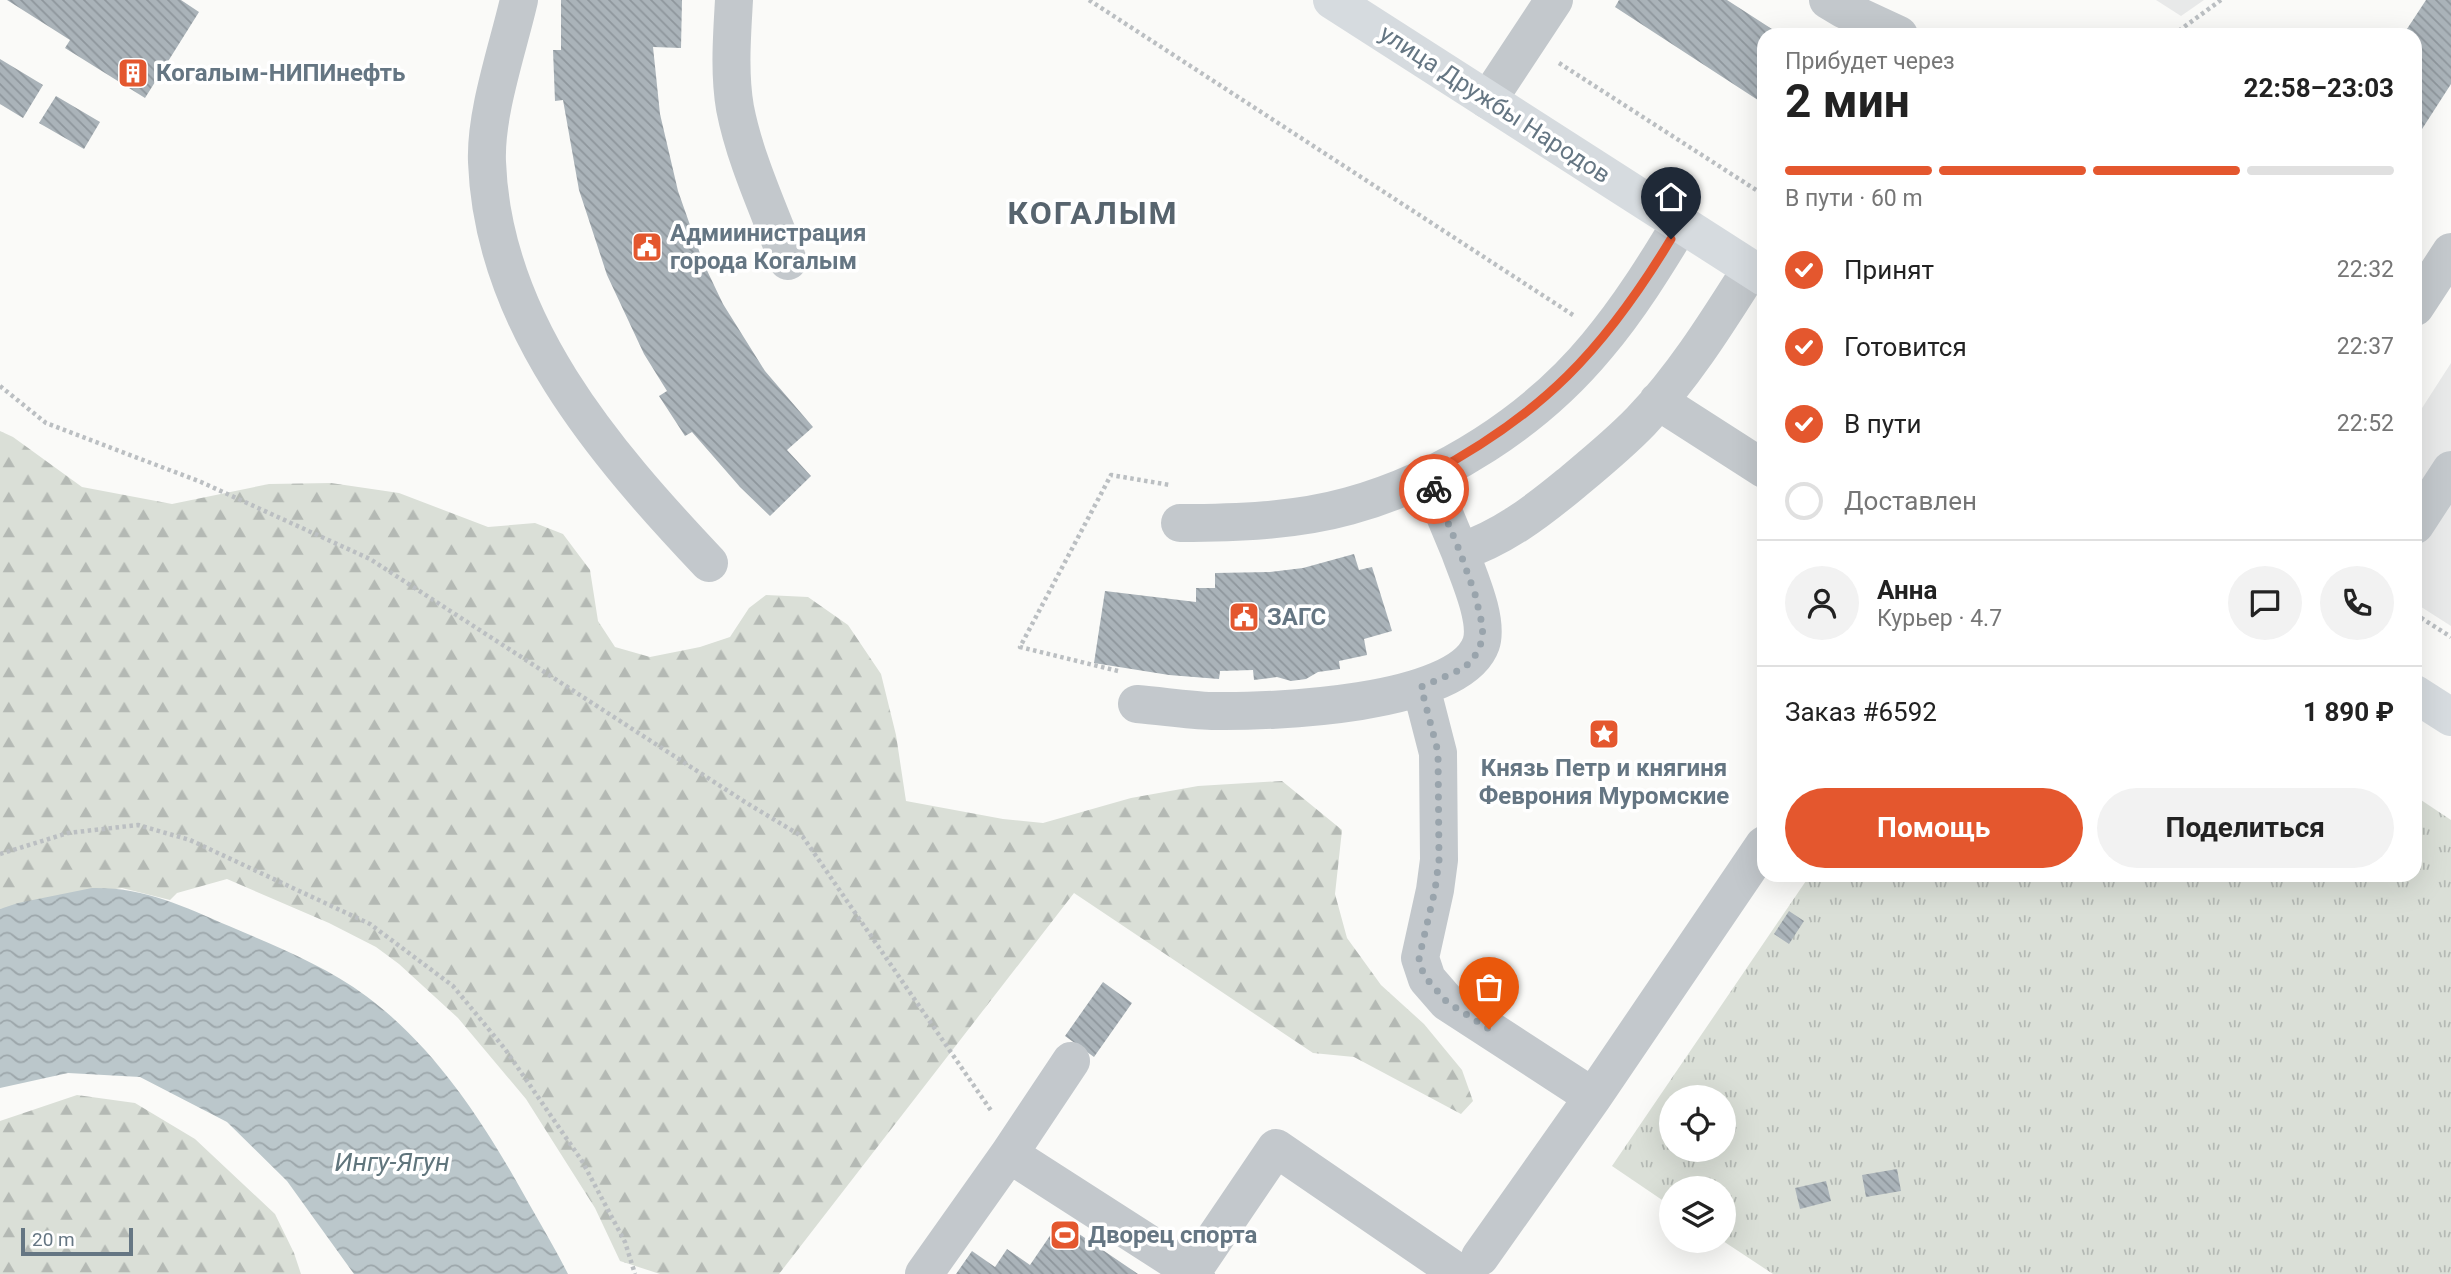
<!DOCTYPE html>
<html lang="ru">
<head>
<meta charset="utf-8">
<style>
	:root { --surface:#fff; --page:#f2f2f2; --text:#222; --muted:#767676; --line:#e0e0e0; --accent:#e4572e }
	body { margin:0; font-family:Roboto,sans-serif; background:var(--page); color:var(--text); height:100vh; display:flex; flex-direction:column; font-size:26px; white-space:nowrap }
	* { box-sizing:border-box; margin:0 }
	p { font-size:23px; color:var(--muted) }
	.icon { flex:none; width:38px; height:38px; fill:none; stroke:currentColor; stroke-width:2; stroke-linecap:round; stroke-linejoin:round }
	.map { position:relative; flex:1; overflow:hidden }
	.details { position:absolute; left:1757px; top:28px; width:665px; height:854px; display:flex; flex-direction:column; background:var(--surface); border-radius:21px; box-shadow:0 7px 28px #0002 }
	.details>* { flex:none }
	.tools { position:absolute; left:1659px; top:1085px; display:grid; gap:14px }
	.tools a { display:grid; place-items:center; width:77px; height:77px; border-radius:50%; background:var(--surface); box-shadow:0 7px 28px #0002; font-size:35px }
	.scale { position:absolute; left:21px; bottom:18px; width:112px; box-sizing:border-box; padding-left:7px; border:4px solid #657683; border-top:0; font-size:19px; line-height:24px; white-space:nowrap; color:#657683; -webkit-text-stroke:5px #fff; paint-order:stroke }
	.pin { position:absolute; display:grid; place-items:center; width:60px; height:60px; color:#fff; margin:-72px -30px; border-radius:50% 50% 50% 0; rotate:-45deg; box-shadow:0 0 7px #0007 }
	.pin .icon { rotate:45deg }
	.courier { position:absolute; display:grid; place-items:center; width:70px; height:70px; margin:-35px; border:5px solid #e4572e; border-radius:50%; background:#fff; color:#222; box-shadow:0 2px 9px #0007 }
	.summary em { font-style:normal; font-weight:700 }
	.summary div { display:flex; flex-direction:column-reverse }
	.summary { display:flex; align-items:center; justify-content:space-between; height:119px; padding:0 28px }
	h1 { font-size:46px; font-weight:700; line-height:52px }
	.bar { display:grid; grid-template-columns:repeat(4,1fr); gap:10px 7px; align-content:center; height:84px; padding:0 28px }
	.bar i { height:9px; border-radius:5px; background:var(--line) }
	.bar .current { background:var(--accent) }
	.bar p { grid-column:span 4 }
	.line { display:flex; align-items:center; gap:18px; padding:0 28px; border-top:2px solid var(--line) }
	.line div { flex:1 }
	.round { display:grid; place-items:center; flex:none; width:74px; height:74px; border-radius:37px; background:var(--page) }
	ol { padding:0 28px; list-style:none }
	li { display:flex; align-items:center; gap:21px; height:77px }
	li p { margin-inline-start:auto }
	li .icon { padding:7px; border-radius:50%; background:var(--accent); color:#fff; stroke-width:4 }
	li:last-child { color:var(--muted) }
	li i { width:38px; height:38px; border:4px solid var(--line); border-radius:50% }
	.primary-button { display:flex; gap:14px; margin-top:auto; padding:14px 28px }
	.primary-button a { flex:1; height:80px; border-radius:42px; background:var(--accent); color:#fff; font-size:28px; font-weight:700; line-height:80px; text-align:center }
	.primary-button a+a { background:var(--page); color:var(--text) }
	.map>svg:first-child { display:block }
</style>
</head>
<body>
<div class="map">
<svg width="2451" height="1274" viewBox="0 0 2451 1274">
	<defs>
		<pattern id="grass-tufts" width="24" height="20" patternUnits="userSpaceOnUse" patternTransform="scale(1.75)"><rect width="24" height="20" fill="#dadfd7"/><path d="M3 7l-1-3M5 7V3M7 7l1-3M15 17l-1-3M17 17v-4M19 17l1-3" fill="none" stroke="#b4b9b4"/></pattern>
		<pattern id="forest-firs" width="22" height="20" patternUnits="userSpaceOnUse" patternTransform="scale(1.75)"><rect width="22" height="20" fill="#dadfd7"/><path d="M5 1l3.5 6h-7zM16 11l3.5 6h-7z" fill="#b4b9b4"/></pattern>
		<pattern id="water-waves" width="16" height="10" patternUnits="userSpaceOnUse" patternTransform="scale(1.75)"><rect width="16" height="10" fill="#bbc7cb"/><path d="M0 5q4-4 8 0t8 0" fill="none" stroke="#9ca6aa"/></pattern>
		<pattern id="building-back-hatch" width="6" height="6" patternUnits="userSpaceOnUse" patternTransform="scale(1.75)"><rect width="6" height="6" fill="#aab3b9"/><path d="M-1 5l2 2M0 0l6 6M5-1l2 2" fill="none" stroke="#8e969c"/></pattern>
	</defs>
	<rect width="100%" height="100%" fill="#fafaf8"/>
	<!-- built -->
	<path fill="#e8e9e9" d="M2156 0H2204L2181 16Z
		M2451 363V626L2415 603V419Z"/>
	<!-- grass -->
	<path fill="url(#grass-tufts)" fill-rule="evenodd" d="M2415 796 2451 820V1274H1773L1723 1241 1724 1188H1671V1206L1612 1166 1810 875H2415ZM1671 1097H1724V1150H1671Z"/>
	<!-- forest -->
	<path fill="url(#forest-firs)" d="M0 431 13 437 82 487 172 504 269 484 331 483 399 493 488 527 535 523 563 534 590 570 598 621 615 647 650 657 700 647 730 637 749 608 766 595 808 597 848 625 881 674 896 735 906 801 1003 819 1043 823 1131 798 1198 786 1282 781 1342 830 1335 894 1347 938 1381 985 1424 1024 1462 1070 1473 1101 1461 1114 1354 1057 1313 1053 1074 893 779 1274H660L620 1261 595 1208 526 1099 458 1018 399 964 376 947 329 923 227 879 177 893 170 900 122 888 0 909Z
		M77 1095 135 1103 195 1139 275 1214 294 1253 301 1274H0V1121Z"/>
	<!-- water -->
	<path fill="url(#water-waves)" d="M92 888C145 887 182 906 229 926 275 946 326 966 366 996 439 1050 489 1131 532 1209 544 1230 557 1252 568 1274H354L287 1181 227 1122 140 1077 68 1073 0 1088V909L18 903Z"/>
	<!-- building -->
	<path fill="url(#building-back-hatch)" d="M7 0H181L199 12 145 98 65 48 70 40Z
		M561 0H682L681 48 653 47 660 114 678 191 703 262 723 304 765 371 813 427 787 450 811 476 770 516 740 487 692 432 685 436 659 396 667 391 644 354 607 275 579 190 563 100 555 101 553 50H561Z
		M1619 0H1727L1781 35H1764V104L1615 7Z
		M2426 0H2451V84L2415 140V35H2403Z
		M0 59 43 85 23 118 0 104Z
		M56 96 100 122 84 149 39 123Z
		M1354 554 1359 570 1372 567 1392 631 1364 639 1367 655 1339 661 1340 669 1318 672 1306 679 1291 681 1277 677 1254 680 1253 670 1220 671 1219 679 1169 675 1094 663 1105 591 1196 602V588H1215V573L1270 572 1303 568Z
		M1789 911 1804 921 1789 944 1774 934Z
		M1103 982 1132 1003 1094 1057 1065 1036Z
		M1897 1169 1901 1191 1866 1197 1862 1175Z
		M1826 1181 1831 1201 1800 1209 1795 1188Z
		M1060 1221 1138 1274H956L972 1251 995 1267 1007 1249 1030 1265Z"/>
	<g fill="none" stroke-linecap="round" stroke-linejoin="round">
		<!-- path -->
		<path stroke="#bbbfc2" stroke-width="4.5" stroke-dasharray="3.5 3.5" stroke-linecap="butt" d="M1089 0 1573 315
			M2173 35 2221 0
			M1559 63 1764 195
			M0 386 46 423 201 482 370 559 745 802 803 837 992 1112
			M2415 614 2451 637
			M1118 671 1020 647 1111 475 1170 485
			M0 854 68 833 138 825 190 840 370 924 453 986 505 1049 582 1161 625 1242 635 1274"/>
		<!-- minor -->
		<path stroke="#c3c8cc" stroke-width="38" d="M519 0C508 48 485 113 487 162 493 323 604 452 709 563
			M734 0C732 35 729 73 735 108 745 160 770 212 788 261
			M1828 0 1843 9 1899 35
			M1488 100 1554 0
			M2415 307 2451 252
			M1658 401 1764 469
			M1428 475 1460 552
			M1180 523C1236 523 1295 521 1349 506 1443 480 1535 421 1597 346 1629 308 1655 266 1681 223
			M2415 525 2451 470
			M1421 687 1438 753 1439 860 1435 890 1420 958 1427 979 1447 1002 1593 1097
			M1137 704C1162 706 1187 710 1212 711 1269 712 1459 706 1481 644 1489 620 1468 575 1460 552 1502 538 1535 513 1569 485 1593 465 1619 444 1641 421 1684 376 1718 321 1751 269
			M1009 1154 1071 1061
			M1480 1257 1593 1097 1764 845
			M1192 1272 1276 1148 1460 1274
			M924 1274 1009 1154 1196 1274"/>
		<!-- major -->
		<path stroke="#d6dbdf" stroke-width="38" d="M1332 0 1764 277
			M2415 694 2451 717"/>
	</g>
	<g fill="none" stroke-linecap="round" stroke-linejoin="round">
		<!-- done -->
		<path stroke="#99a4ac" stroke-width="7" stroke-dasharray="0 12.6" d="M1434 489 1460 552 1475 594 1483 628 1481 643 1473 660 1462 669 1421 687 1438 752 1439 860 1435 890 1419 958 1421 968 1427 979 1447 1002 1489 1029"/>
		<!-- route -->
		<path stroke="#e4572e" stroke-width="9" d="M1434 489 1428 475C1543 414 1604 350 1671 239"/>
	</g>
	<!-- icons -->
	<defs>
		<g id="building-square" transform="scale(1.575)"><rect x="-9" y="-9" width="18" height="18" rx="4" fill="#e4572e" stroke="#fff"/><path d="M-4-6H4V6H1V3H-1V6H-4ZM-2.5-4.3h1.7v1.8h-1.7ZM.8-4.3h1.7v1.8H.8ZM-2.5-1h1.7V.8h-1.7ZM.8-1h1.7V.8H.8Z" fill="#fff"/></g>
		<g id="civic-square" transform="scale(1.575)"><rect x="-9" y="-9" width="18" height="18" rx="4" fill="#e4572e" stroke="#fff"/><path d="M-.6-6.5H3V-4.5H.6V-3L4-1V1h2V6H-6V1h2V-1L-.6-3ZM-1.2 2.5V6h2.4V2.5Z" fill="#fff"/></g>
		<g id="sight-square" transform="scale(1.575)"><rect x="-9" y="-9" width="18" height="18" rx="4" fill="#e4572e" stroke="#fff"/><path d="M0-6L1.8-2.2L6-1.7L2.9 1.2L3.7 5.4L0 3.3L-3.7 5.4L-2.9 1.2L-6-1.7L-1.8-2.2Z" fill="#fff"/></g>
		<g id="stadium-square" transform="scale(1.575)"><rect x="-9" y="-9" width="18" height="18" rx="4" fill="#e4572e" stroke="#fff"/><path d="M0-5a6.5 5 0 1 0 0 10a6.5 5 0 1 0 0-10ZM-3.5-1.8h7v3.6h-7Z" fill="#fff"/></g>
	</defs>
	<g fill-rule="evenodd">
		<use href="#building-square" x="133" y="73"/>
		<use href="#civic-square" x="647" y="247"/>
		<use href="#civic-square" x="1244" y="617"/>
		<use href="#sight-square" x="1604" y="734"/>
		<use href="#stadium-square" x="1065" y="1235"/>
	</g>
	<g text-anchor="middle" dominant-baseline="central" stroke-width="7" stroke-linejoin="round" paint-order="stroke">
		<!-- poi labels -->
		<g font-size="24" font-weight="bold" fill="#657683" stroke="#fff" text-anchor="start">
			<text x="156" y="73">Когалым-НИПИнефть</text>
			<text x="670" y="233">Адмиинистрация<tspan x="670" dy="28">города Когалым</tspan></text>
			<text x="1267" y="617">ЗАГС</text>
			<text x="1604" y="768" text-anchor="middle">Князь Петр и княгиня<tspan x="1604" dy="28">Феврония Муромские</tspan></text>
			<text x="1088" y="1235">Дворец спорта</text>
		</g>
		<!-- street labels -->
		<g font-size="24" fill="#657683" stroke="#fff">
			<text transform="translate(1495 104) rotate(33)">улица Дружбы Народов</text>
		</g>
		<!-- water labels -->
		<g font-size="26" font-style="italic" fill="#60757c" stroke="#fff">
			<text x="392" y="1162">Ингу-Ягун</text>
		</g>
		<!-- district labels -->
		<g font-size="32" font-weight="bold" letter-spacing="2" fill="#57646e" stroke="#fff">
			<text x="1093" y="213">КОГАЛЫМ</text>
		</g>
	</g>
</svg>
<div class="tools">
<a><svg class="icon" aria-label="locate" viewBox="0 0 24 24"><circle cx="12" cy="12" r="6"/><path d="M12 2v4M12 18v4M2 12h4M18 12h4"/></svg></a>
<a><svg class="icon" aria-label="layers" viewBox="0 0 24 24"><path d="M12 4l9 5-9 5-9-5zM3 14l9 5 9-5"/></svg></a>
</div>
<div class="scale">20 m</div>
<div class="pin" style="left:1489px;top:1029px;background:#ea580c"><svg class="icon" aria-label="bag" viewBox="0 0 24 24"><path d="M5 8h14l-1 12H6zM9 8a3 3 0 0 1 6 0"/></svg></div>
<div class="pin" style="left:1671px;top:239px;background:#1f2937"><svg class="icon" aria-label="home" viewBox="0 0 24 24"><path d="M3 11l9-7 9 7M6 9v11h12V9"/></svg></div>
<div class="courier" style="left:1434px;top:489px"><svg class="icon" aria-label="bike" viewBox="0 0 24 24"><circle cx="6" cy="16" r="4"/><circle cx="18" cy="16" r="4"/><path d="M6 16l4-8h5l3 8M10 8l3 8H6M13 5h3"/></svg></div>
<section class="details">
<div class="summary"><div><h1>2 мин</h1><p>Прибудет через</p></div><em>22:58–23:03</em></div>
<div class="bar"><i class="current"></i><i class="current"></i><i class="current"></i><i></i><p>В пути · 60 m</p></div>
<ol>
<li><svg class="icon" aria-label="check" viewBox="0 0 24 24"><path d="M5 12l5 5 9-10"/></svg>Принят<p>22:32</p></li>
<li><svg class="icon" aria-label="check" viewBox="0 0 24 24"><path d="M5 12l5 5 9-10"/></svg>Готовится<p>22:37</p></li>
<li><svg class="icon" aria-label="check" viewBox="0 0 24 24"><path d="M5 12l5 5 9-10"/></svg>В пути<p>22:52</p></li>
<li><i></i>Доставлен</li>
</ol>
<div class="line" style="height:126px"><a class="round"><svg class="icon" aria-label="person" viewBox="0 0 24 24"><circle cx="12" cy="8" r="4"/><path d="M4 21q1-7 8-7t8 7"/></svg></a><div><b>Анна</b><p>Курьер · 4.7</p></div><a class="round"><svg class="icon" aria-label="chat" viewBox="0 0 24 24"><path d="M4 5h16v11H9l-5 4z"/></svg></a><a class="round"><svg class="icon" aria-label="phone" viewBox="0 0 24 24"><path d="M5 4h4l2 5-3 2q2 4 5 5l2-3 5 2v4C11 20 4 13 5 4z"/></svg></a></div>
<div class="line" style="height:91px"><div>Заказ #6592</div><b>1 890 ₽</b></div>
<div class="primary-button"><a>Помощь</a><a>Поделиться</a></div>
</section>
</div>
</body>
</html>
